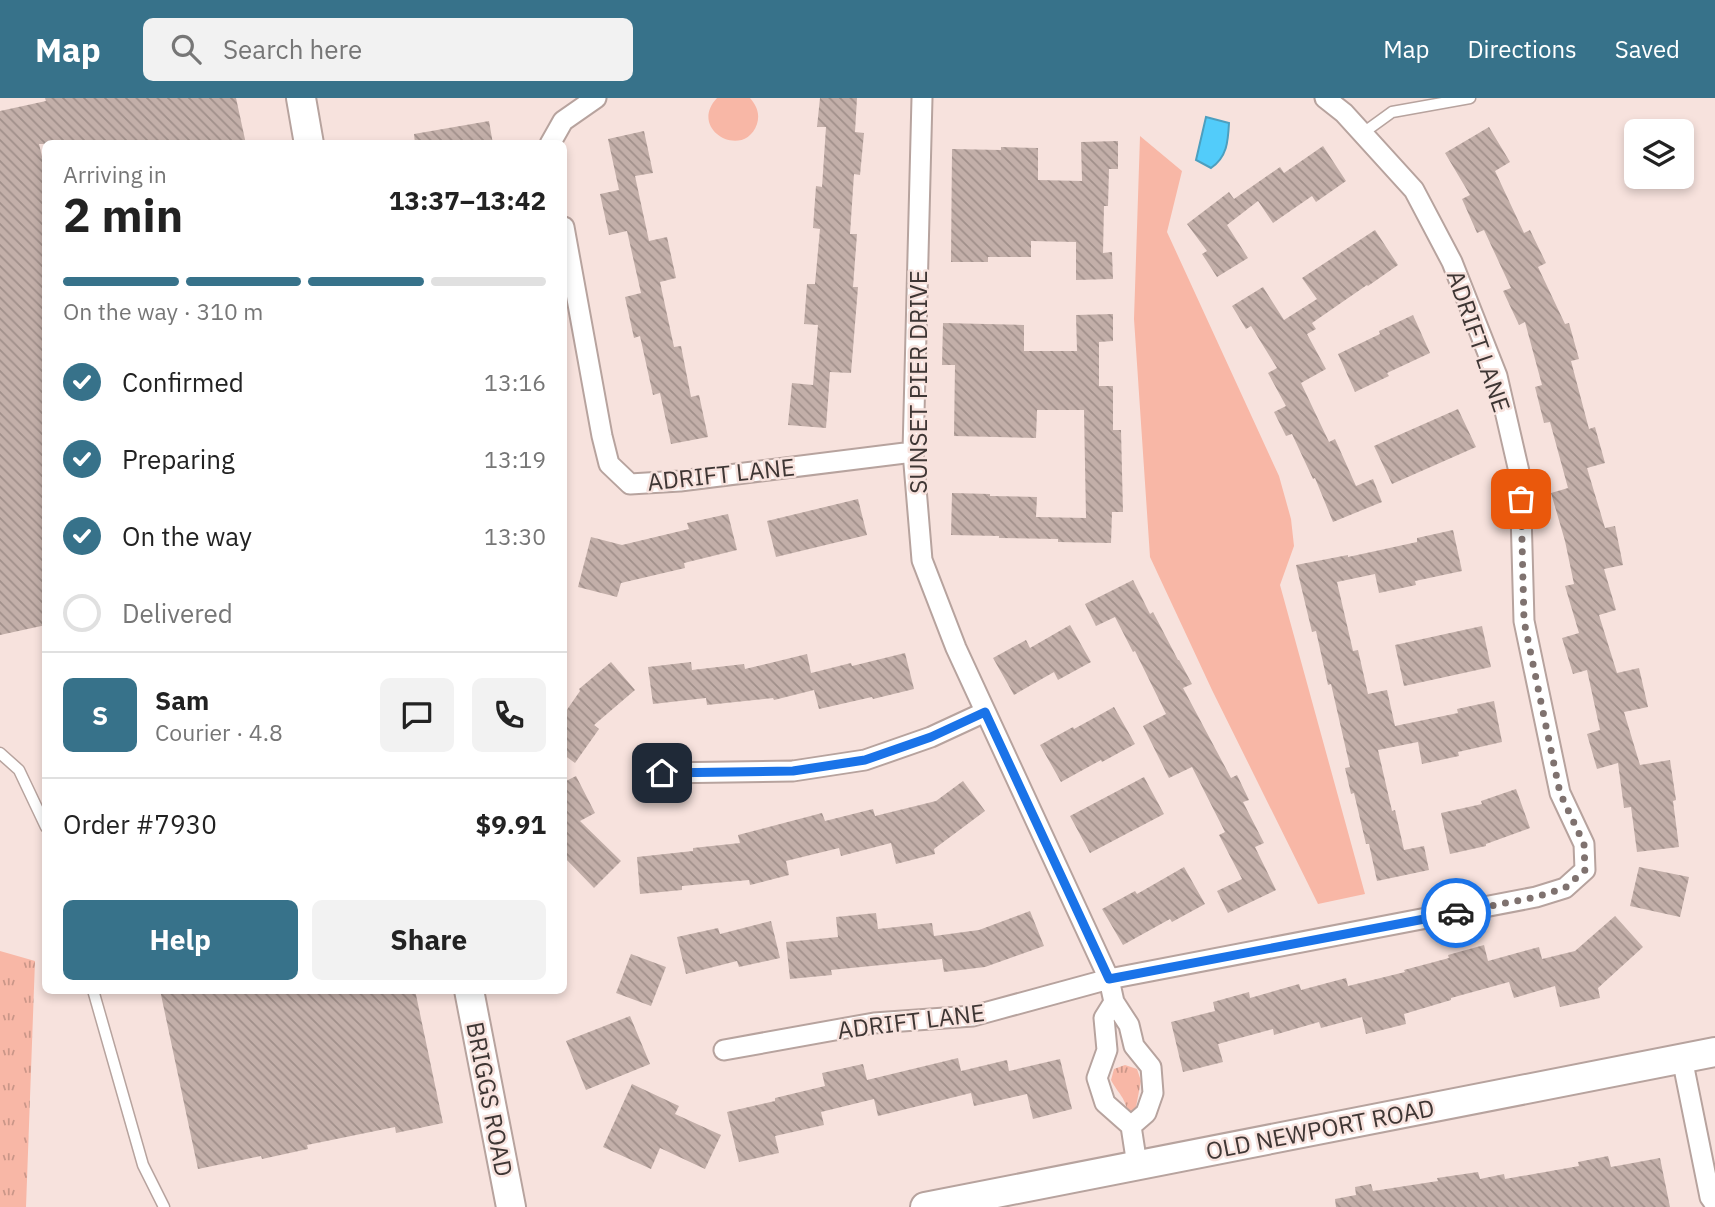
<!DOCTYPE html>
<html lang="en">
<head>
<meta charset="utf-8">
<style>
	:root { --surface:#fff; --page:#f2f2f2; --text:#222; --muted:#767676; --line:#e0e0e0; --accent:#37728a }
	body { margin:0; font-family:"IBM Plex Sans",sans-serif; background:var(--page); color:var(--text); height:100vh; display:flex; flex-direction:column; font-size:26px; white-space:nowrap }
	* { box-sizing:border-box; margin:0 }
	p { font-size:23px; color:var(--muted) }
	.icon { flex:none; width:38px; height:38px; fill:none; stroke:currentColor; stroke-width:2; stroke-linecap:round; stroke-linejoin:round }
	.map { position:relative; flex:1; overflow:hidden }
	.sheet { position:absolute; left:42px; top:42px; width:525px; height:854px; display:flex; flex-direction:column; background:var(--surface); border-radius:10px; box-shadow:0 4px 10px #0003 }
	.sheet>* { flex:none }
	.fabs { position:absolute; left:1624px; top:21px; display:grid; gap:14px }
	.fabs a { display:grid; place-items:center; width:70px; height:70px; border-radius:10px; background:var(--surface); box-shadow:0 4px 10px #0003; font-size:35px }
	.pin { position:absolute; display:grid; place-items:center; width:60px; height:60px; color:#fff; margin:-30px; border-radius:14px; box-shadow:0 4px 10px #0006 }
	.courier { position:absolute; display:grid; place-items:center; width:70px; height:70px; margin:-35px; border:5px solid #1a73e8; border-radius:50%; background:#fff; color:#222; box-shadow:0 2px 9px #0007 }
	.overview em { font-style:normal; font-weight:700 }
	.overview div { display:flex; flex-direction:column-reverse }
	.overview { display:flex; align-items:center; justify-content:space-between; height:119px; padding:0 21px }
	h1 { font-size:46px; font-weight:700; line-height:52px }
	.bar { display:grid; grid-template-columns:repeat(4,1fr); gap:10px 7px; align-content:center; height:84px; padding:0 21px }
	.bar i { height:9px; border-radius:5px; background:var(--line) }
	.bar .selected { background:var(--accent) }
	.bar p { grid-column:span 4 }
	.line { display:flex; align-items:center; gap:18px; padding:0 21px; border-top:2px solid var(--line) }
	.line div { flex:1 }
	.round { display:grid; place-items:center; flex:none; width:74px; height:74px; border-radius:10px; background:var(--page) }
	ol { padding:0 21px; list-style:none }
	li { display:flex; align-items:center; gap:21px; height:77px }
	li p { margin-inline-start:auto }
	li .icon { padding:7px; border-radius:50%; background:var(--accent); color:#fff; stroke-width:4 }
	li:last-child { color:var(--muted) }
	li i { width:38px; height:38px; border:4px solid var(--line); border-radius:50% }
	.button { display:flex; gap:14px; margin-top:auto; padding:14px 21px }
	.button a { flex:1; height:80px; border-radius:10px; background:var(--accent); color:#fff; font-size:28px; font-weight:700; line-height:80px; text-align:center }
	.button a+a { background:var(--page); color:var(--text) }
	header { display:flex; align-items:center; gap:42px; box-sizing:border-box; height:98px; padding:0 35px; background:var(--accent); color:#fff }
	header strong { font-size:33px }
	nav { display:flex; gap:38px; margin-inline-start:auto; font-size:24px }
	.search { width:490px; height:63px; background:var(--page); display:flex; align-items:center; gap:18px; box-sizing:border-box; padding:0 24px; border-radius:10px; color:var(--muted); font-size:26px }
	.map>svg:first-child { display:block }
</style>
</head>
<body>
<header>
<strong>Map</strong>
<div class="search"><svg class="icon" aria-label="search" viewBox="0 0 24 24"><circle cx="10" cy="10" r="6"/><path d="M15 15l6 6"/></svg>Search here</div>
<nav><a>Map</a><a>Directions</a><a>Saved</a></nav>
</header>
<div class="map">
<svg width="1715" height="1109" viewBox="0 0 1715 1109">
	<defs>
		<pattern id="grass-tufts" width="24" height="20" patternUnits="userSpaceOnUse" patternTransform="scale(1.75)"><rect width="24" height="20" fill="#f8b7a6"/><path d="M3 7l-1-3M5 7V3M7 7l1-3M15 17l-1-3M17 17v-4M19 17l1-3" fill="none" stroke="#ca9688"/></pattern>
		<pattern id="building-back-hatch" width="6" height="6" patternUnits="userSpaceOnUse" patternTransform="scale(1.75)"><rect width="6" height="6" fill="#c3afa9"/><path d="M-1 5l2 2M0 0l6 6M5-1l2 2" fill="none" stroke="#a08f8a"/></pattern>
	</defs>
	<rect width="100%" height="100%" fill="#f7e2dd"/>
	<!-- grass -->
	<path fill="url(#grass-tufts)" d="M0 853 35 863 26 1109H0Z
		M1125 967 1137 971 1141 983 1135 1014 1128 1015C1124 997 1119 997 1111 982L1114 971Z"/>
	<!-- park -->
	<path fill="#f8b7a6" d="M717 0H750C757 8 760 16 757 26 744 63 687 32 717 0Z
		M1140 38 1182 73 1167 134 1279 378 1291 421 1294 448 1280 487 1365 796 1318 806 1212 592 1150 459 1134 221Z"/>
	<!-- water -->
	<path fill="#52ccfa" stroke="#4c9fbf" stroke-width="2" d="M1206 19 1229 25C1228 44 1227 59 1211 70L1196 62Z"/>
	<!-- building -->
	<path fill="url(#building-back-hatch)" d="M45 0H236L246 46H39L46 75V527L0 537V13L46 3Z
		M820 0H857L855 34 864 35 860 77 854 76 850 136H857L853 189H858L851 275 830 274 826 330 788 327 792 285 813 287 818 227 804 226 807 186H815L820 131 813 130 816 88 822 89 826 29H817Z
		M489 23 493 46H415L414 36Z
		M1489 29 1510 64 1495 73 1524 135 1530 132 1546 165 1538 169 1565 226 1569 225 1579 261 1571 263 1589 331 1595 329 1605 365 1587 370 1605 430 1615 428 1623 467 1604 471 1616 512 1599 517 1617 575 1639 570 1648 609 1624 614 1640 667 1670 662 1676 702 1673 703 1679 749 1637 754 1631 709 1624 710 1618 665 1597 671 1587 636 1600 632 1587 572 1573 576 1562 540 1579 535 1565 488 1574 486 1565 443 1551 395 1568 390 1550 324 1544 325 1535 289 1542 287 1525 224 1519 227 1503 193 1511 190 1484 132 1477 135 1462 101 1470 97 1445 55Z
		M644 33 653 75 635 78 649 143 667 139 676 180 660 184 674 249 681 248 691 299 699 297 708 339 671 346 660 295 653 297 640 238 634 240 625 199 641 195 627 133 609 137 600 96 619 92 608 41Z
		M1118 43V71H1109L1108 108H1104L1103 155 1112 154 1113 181 1076 182V144L1031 143V159H988V164H951L952 51 1001 52V49L1038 50V82L1082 83 1081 44Z
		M1323 48 1346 83 1316 104 1312 98 1273 125 1258 103 1227 127 1248 160 1217 179 1202 156 1207 153 1187 126 1229 94 1234 101 1280 69 1284 75Z
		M1375 132 1398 167 1368 188 1367 187 1312 225 1316 231 1307 236 1326 271 1301 285 1329 344 1335 341 1356 388 1373 381 1382 404 1333 424 1315 380 1313 381 1292 336 1286 338 1274 314 1286 308 1268 275 1277 270 1251 228 1246 231 1232 208 1263 189 1284 222 1317 201 1302 180Z
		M1113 216V243L1099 244V288H1113V332H1121L1123 414H1112L1111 445 1058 444V441L999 440V438L951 437 952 395 990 396V398L1037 399 1036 419 1086 420 1084 312H1037L1036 340 954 338 955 267H942L943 225 1024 227V253H1077L1076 217Z
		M1413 217 1430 255 1387 275 1389 278 1355 294 1338 256 1380 236 1379 233Z
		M1458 311 1476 349 1392 386 1374 348Z
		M858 401 867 437 776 459 767 423Z
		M728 416 737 452 684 465 685 470 621 485 617 499 578 489 591 439 622 447 689 431 687 425Z
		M1453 432 1462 473 1415 483 1416 487 1379 495 1375 476 1337 484 1353 553 1358 552 1368 596 1387 592 1395 628 1458 615 1457 611 1494 603 1502 644 1458 654 1459 658 1422 666 1418 644 1378 652 1392 713 1395 712 1404 752 1424 748 1429 772 1377 783 1369 746H1366L1354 695 1351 696 1345 670 1350 669 1331 586 1328 587 1316 533 1312 534 1296 467 1348 457V459L1417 444V440Z
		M1133 482 1150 516 1153 514 1178 562H1179L1192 586 1183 590 1231 680 1237 677 1249 702 1243 704 1264 745 1255 749 1276 792 1228 815 1217 793 1242 781 1219 737 1225 734 1192 669 1169 680 1143 628 1166 616 1135 553 1133 554 1115 519 1096 528 1085 506Z
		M1070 527 1091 564 1058 582 1054 574 1014 597 993 560 1026 542 1030 550Z
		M1482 528 1491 569 1404 588 1395 547Z
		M905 555 914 591 873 601 872 599 819 611 814 592 774 602 773 600 707 607 706 600 653 606 648 569 691 564 692 572 744 566 745 571 807 556 811 575 851 565 852 568Z
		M611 564 635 592 594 627 599 631 575 665 564 657V616L580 593 579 591Z
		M1114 609 1135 646 1102 664 1101 662 1061 684 1040 647 1073 629 1074 631Z
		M576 678 595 715 580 723 621 763 594 790 564 759V684Z
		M1144 679 1164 716 1090 755 1070 718Z
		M963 683 985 713 934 751 935 756 896 766 891 745 841 758 839 750 786 763 789 777 750 787 749 782 682 788V792L640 796 637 759 693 753V750L740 745 738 737 822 715 825 723 873 711 875 718 936 703Z
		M1516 691 1530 730 1486 746V748L1450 756 1441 715 1482 706 1481 703Z
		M1184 769 1205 806 1172 824 1170 821 1123 847 1102 811 1135 793 1137 796Z
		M1639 769 1689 779 1680 819 1630 808Z
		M1030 813 1044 848 985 869 944 874 942 861 831 872 832 877 790 881 786 844 838 839 836 819 876 815 878 831 932 825 934 838 979 832Z
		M1615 818 1643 849 1598 890 1600 900 1560 909 1555 888 1514 900 1509 884 1451 900V902L1404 916 1406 926 1366 936 1362 919 1321 930 1319 924 1274 937 1273 931 1218 946 1223 964 1183 974 1171 924 1215 913 1213 904 1249 894 1250 900 1299 886 1301 892 1346 880 1348 888 1405 874 1404 872 1449 860 1448 857 1484 847 1488 863 1539 849 1542 861 1575 853Z
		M771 823 780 860 739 869 737 863 686 876 677 839 718 830 720 836Z
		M631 856 666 869 651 908 616 895Z
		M160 892H415L443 1025 396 1035 395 1029 307 1047 308 1051 262 1061 261 1058 198 1071Z
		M630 918 650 966 586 992 566 943Z
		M958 960 961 973 1007 962 1009 973 1060 961 1072 1011 1033 1021 1027 996 974 1008 971 995 878 1018 874 1001 821 1014 824 1027 775 1038 779 1055 739 1064 727 1014 775 1003V1000L825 988 822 975 863 966 867 982Z
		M632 986 679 1008 675 1016 721 1037 705 1071 660 1050 651 1071 603 1049Z
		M1608 1058 1611 1069 1660 1060 1670 1109H1336L1335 1101 1356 1097 1355 1089 1371 1086 1373 1093 1438 1083 1437 1080 1478 1074 1480 1081 1504 1076 1505 1081 1579 1068 1578 1064Z"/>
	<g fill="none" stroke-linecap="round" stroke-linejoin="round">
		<!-- lane casing -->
		<g stroke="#b7a39e" stroke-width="13">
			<path id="lane" d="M1363 35 1392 14 1470 0
				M0 655 19 672 46 729
				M93 892 143 1067 164 1109"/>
		</g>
		<!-- street casing -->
		<g stroke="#b7a39e" stroke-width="23">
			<path id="street" d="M922 0 913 354 922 462 956 550 1109 881 1114 904 1129 927 1134 948 1151 969 1153 995 1146 1015 1131 1028
				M550 46 563 23 596 0
				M564 129 602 338 609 366 630 386 680 383 913 354
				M662 675 793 673 865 662 931 639 985 614
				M1114 904 1104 920 1107 952 1097 980 1105 1005 1131 1028 1137 1067
				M724 952 874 925 973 918 1109 881 1536 799 1565 790 1585 772 1584 746 1560 695 1524 523 1520 378 1497 278 1452 164 1414 92 1344 15 1325 0
				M1682 960 1710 1099 1715 1106"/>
		</g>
		<!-- secondary casing -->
		<g stroke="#b7a39e" stroke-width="32">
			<path id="secondary" d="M301 0 309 46
				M469 892 511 1109
				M925 1109 1715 954"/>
		</g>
		<!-- lane -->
		<use href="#lane" stroke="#fff" stroke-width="10"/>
		<!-- street -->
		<use href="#street" stroke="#fff" stroke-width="19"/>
		<!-- secondary -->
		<use href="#secondary" stroke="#fff" stroke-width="28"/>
	</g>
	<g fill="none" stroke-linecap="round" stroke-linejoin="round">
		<!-- done -->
		<path stroke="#7f726f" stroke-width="7" stroke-dasharray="0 12.6" d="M1456 815 1536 799 1565 790 1585 772 1584 746 1560 695 1524 523 1521 401"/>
		<!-- route -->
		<path stroke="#1a73e8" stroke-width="9" d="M662 675 793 673 865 662 931 639 985 614 1109 881 1456 815"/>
	</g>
	<g text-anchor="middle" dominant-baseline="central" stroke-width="5" stroke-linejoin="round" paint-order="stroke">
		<!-- street labels -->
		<g font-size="24" fill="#3e3634" stroke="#f7e2dd">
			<text transform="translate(1479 243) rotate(71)">ADRIFT LANE</text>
			<text transform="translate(918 284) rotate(-90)">SUNSET PIER DRIVE</text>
			<text transform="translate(721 376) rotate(-6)">ADRIFT LANE</text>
			<text transform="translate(911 923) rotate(-7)">ADRIFT LANE</text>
			<text transform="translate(490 1001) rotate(79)">BRIGGS ROAD</text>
			<text transform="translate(1320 1031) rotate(-11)">OLD NEWPORT ROAD</text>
		</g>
	</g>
</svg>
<div class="fabs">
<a><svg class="icon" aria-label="layers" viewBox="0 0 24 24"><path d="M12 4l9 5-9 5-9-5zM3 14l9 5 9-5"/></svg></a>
</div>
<div class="pin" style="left:1521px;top:401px;background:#ea580c"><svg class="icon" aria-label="bag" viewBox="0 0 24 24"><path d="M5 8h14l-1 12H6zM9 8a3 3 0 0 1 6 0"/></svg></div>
<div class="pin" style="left:662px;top:675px;background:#1f2937"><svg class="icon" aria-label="home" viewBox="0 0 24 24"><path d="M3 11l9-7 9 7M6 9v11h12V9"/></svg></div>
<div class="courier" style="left:1456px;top:815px"><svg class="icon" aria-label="car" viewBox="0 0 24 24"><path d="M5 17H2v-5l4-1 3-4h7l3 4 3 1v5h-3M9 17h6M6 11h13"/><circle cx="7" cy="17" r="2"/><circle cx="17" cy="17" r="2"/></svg></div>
<section class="sheet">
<div class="overview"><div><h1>2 min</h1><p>Arriving in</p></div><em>13:37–13:42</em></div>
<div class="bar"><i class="selected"></i><i class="selected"></i><i class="selected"></i><i></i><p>On the way · 310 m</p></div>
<ol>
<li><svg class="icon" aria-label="check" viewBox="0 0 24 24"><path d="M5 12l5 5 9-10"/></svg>Confirmed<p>13:16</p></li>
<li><svg class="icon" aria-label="check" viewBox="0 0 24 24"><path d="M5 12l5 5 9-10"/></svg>Preparing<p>13:19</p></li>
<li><svg class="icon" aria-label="check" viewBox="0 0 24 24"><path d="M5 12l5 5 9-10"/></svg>On the way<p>13:30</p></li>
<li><i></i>Delivered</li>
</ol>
<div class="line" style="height:126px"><b class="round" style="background:var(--accent);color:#fff">S</b><div><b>Sam</b><p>Courier · 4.8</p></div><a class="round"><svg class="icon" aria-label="chat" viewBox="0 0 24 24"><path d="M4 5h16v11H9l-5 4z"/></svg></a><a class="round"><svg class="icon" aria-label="phone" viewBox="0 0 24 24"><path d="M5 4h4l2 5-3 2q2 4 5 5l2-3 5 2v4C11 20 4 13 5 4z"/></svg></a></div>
<div class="line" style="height:91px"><div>Order #7930</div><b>$9.91</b></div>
<div class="button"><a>Help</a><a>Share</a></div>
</section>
</div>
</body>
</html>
